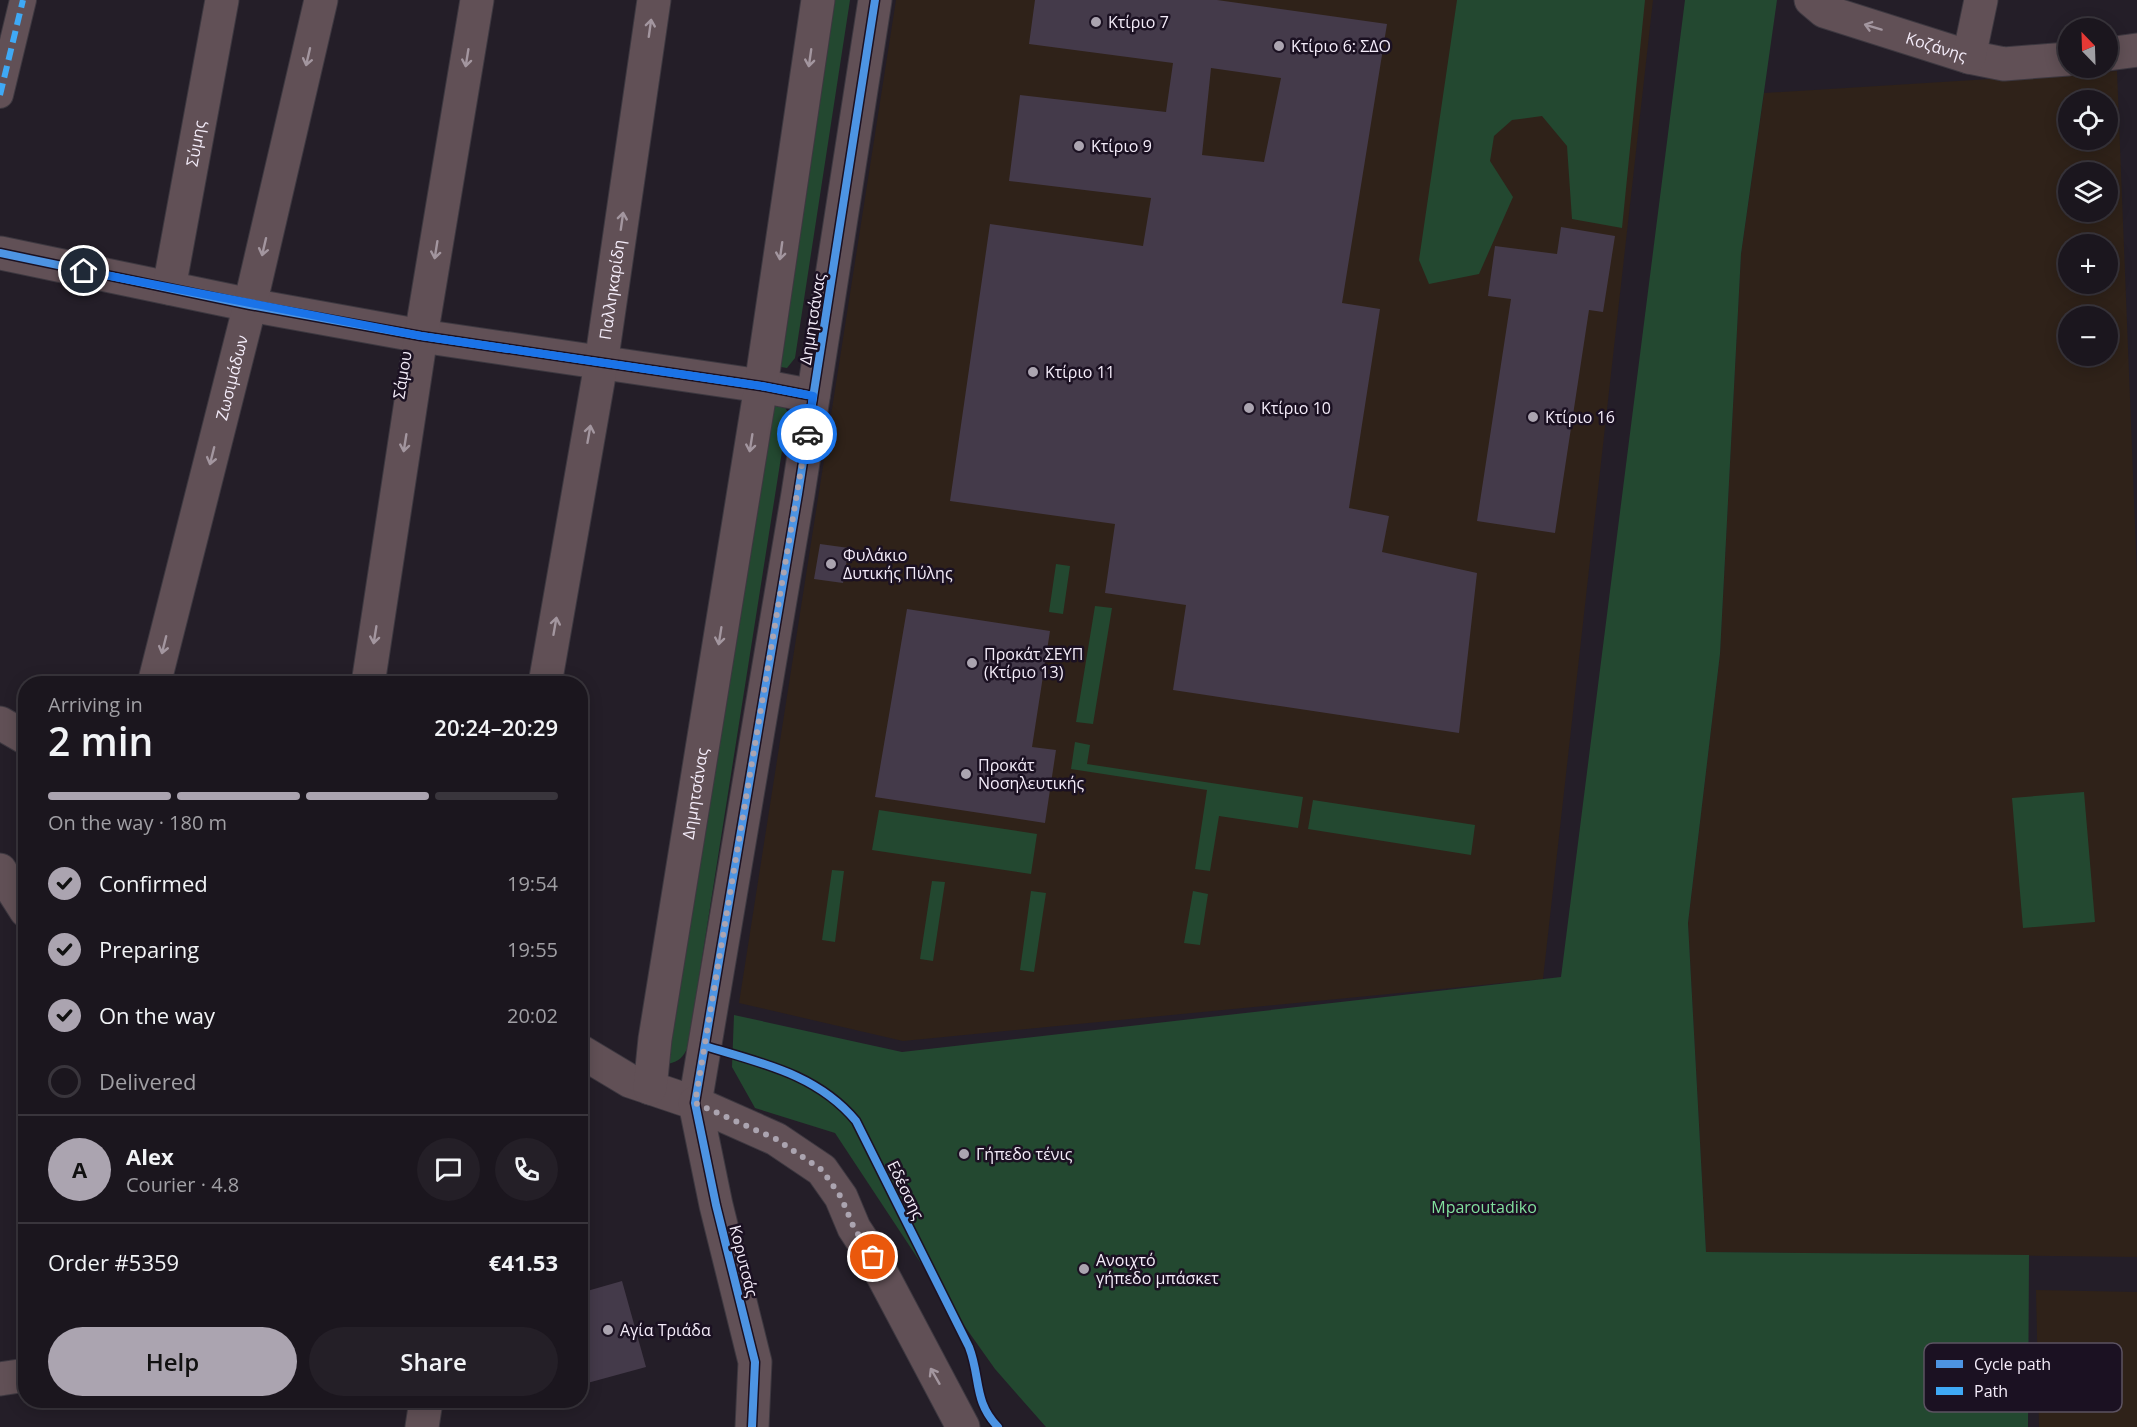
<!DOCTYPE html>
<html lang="en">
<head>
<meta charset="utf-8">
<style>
	:root { --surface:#1b161e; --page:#241f27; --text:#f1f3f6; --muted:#a09fa4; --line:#39353c; --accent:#aba4b0 }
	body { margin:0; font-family:"Open Sans",sans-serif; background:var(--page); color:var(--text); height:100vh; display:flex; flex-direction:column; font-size:22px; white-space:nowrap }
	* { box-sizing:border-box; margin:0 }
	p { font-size:20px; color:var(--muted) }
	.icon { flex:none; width:33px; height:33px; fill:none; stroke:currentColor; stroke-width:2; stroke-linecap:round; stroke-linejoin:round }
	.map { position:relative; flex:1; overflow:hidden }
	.details { position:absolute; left:18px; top:676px; width:570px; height:732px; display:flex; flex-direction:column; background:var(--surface); border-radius:24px; box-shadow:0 3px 15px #0003,0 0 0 2px var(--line) }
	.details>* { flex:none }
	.needle { width:39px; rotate:337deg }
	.tools { position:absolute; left:2058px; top:18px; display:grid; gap:12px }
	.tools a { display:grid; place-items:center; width:60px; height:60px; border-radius:50%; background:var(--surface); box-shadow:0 3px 15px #0003,0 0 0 2px var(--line); font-size:30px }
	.pin { position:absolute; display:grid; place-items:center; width:51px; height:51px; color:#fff; margin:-26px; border:3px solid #fff; border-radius:50%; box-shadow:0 2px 6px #0007 }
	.courier { position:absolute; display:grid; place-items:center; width:60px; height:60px; margin:-30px; border:4px solid #1a73e8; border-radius:50%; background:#fff; color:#222; box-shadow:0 2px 8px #0007 }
	.overview em { font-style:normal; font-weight:600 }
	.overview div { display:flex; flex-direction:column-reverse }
	.overview { display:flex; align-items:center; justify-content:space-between; height:102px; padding:0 30px }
	h1 { font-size:39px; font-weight:600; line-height:45px }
	.bar { display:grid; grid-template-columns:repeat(4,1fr); gap:9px 6px; align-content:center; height:72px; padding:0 30px }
	.bar i { height:8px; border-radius:4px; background:var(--line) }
	.bar .on { background:var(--accent) }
	.bar p { grid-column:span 4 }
	.line { display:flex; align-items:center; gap:15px; padding:0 30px; border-top:2px solid var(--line) }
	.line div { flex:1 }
	.round { display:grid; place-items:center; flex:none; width:63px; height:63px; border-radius:32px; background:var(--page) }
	ol { padding:0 30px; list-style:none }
	li { display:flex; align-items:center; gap:18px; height:66px }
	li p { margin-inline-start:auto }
	li .icon { padding:6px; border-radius:50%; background:var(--accent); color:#111; stroke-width:4 }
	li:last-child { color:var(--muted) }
	li i { width:33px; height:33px; border:3px solid var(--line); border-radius:50% }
	.primary-button { display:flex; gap:12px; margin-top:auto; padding:12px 30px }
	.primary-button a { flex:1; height:69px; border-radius:36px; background:var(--accent); color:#111; font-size:24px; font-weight:600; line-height:69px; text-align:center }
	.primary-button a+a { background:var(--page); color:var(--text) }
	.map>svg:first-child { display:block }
</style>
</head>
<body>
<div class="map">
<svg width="2137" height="1427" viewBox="0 0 2137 1427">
	<rect width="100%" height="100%" fill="#241e28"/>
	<!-- education -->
	<path fill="#2f2219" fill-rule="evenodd" d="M896 0H1653L1543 979 903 1041 739 1003Z
		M2117 71 2137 575V1257L1706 1252 1688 923 1720 654 1741 254 1764 93ZM2068 100H2108V140H2068ZM2068 172H2108V212H2068ZM2068 244H2108V284H2068ZM2068 316H2108V356H2068Z
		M2036 1290 2137 1292V1427H2039Z"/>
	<!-- green -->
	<path fill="#234830" d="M831 0H850L795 358 787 368 781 367 777 362Z
		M1457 0H1645L1622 228 1572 219 1567 146 1542 116 1512 120 1494 136 1490 161 1513 197 1479 274 1429 284 1419 260Z
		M1685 0H1777L1741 254 1720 654 1688 923 1706 1252 2029 1255 2028 1427H1046L995 1369 934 1283 835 1133 755 1108 732 1067 734 1015 902 1052 1561 977Z
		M783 403 788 413 688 1047C683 1057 680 1061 668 1064L665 1058 768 405Z
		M1056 564 1070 566 1063 614 1049 612Z
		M1095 606 1112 608 1093 724 1076 722Z
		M1075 742 1090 745 1087 764 1303 797 1298 828 1219 816 1210 871 1195 869 1207 790 1071 769Z
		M2084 792 2095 922 2023 928 2012 798Z
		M1313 800 1475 825 1471 855 1308 829Z
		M879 810 1037 834 1031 874 872 850Z
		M832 870 844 871 835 942 822 940Z
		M932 881 945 882 933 961 920 959Z
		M1031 891 1046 893 1034 972 1020 970Z
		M1193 891 1208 894 1200 945 1184 943Z"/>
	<!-- building -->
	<path fill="#443a4a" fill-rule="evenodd" d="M1035 0H1217L1387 24 1342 303 1380 309 1349 508 1389 516 1382 552 1477 573 1459 733 1173 690 1186 605 1105 593 1115 524 950 501 990 224 1143 246 1151 198 1009 181 1020 95 1166 112 1173 63 1029 44ZM1211 68 1281 78 1264 162 1202 155Z
		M1561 227 1615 236 1603 312 1589 310 1555 533 1477 521 1511 299 1488 296 1495 246 1557 254Z
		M820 544 849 548 843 583 814 579Z
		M907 609 1050 631 1032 747 1056 750 1045 823 875 797Z
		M622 1281 646 1367 580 1385V1293Z"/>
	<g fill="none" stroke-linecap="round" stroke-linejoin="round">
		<!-- pedestrian casing -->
		<g stroke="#3d3840" stroke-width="28">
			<path id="pedestrian" d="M0 95 23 0"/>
		</g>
		<!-- minor casing -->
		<g stroke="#3d3840" stroke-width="35">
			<g id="minor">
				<path id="s1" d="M1811 0 1824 11 1969 57 2004 64 2068 59"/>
				<path d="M2108 54 2137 50"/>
				<path d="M1969 57 1981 0"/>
				<path d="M0 253 250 305 421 336 761 386 813 396"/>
				<path id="s2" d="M169 288 222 0"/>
				<path id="s3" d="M154 684 250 305 321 0"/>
				<path d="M368 684 421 336 477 0"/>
				<path id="s4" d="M545 684 601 364 654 0"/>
				<path d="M0 723 26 738"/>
				<path d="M0 870 26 911"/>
				<path d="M580 1051 630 1081 695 1103 798 494 875 0"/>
				<path id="s5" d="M650 1088 655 1039 761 386 818 0"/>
				<path d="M0 1379 26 1375"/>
				<path d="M422 1427 426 1401"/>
			</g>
		</g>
		<!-- tertiary casing -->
		<g stroke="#3d3840" stroke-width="35">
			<path id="tertiary" d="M695 1103 776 1139 822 1170 841 1197 854 1228 873 1257 963 1427
				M695 1103 716 1205 755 1362 752 1427"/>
		</g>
		<!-- pedestrian -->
		<use href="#pedestrian" stroke="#615056" stroke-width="26"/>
		<!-- minor -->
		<use href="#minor" stroke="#615056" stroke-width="33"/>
		<!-- tertiary -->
		<use href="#tertiary" stroke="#615056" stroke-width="33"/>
		<!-- quiet -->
		<path stroke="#3fa9f5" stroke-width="6" stroke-dasharray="12 6" stroke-linecap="butt" d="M0 95 23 0"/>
		<!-- cycleway casing -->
		<g stroke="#1b1122" stroke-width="11">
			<path id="cycleway" d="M0 253 250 305 421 336 761 386 813 396
				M705 1046C761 1063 817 1074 856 1121L969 1347C981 1378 973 1401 998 1427
				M752 1427 755 1362 716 1205 695 1103 798 494 875 0"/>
		</g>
		<!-- cycleway -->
		<use href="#cycleway" stroke="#4d94e3" stroke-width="8"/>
	</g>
	<!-- one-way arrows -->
	<defs><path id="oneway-shaft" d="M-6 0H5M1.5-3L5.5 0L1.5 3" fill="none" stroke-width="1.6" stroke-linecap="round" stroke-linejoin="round" transform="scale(1.5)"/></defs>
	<g stroke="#a3969f">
		<use href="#oneway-shaft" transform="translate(1873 27) rotate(-163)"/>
		<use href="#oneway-shaft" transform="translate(650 28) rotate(-82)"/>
		<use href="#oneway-shaft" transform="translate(308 57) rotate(103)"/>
		<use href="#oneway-shaft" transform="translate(467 58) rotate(99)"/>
		<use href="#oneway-shaft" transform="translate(810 58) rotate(98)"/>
		<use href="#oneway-shaft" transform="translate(622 221) rotate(-82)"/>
		<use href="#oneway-shaft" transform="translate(264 247) rotate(103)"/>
		<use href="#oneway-shaft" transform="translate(436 250) rotate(99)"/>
		<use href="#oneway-shaft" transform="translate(781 251) rotate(98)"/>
		<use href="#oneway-shaft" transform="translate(589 434) rotate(-80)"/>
		<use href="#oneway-shaft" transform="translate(405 443) rotate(99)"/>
		<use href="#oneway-shaft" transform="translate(751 443) rotate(99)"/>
		<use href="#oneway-shaft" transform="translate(212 456) rotate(104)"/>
		<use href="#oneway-shaft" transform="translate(555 626) rotate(-80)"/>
		<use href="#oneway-shaft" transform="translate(375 635) rotate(99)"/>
		<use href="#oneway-shaft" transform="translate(720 636) rotate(99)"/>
		<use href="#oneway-shaft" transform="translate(164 645) rotate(104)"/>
		<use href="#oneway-shaft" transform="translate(935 1376) rotate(-120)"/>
	</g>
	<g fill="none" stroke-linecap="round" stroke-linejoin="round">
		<!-- done -->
		<path stroke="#aba4b0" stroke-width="6" stroke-dasharray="0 10.8" d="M807 434 695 1103 776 1139 822 1170 841 1197 854 1228 873 1257"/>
		<!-- route -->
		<path stroke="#1a73e8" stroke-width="8" d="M84 271 421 336 761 386 813 396 807 434"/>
	</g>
	<!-- markers -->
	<g fill="#aba4b0" stroke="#1b1122" stroke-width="2">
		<circle cx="1096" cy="22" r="6"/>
		<circle cx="1279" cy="46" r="6"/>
		<circle cx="1079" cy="146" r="6"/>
		<circle cx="1033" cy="372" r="6"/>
		<circle cx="1249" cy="408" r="6"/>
		<circle cx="1533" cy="417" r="6"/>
		<circle cx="831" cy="564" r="6"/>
		<circle cx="972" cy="663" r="6"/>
		<circle cx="966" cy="774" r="6"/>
		<circle cx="964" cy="1154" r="6"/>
		<circle cx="1084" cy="1269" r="6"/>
		<circle cx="608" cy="1330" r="6"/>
	</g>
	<g text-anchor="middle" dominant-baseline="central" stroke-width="5" stroke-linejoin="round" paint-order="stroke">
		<!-- poi labels -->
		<g font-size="16" fill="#f4ecf9" stroke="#1b1122" text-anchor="start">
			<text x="1108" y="22">Κτίριο 7</text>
			<text x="1291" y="46">Κτίριο 6: ΣΔΟ</text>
			<text x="1091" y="146">Κτίριο 9</text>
			<text x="1045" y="372">Κτίριο 11</text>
			<text x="1261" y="408">Κτίριο 10</text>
			<text x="1545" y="417">Κτίριο 16</text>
			<text x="843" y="555">Φυλάκιο<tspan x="843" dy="18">Δυτικής Πύλης</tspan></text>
			<text x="984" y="654">Προκάτ ΣΕΥΠ<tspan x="984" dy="18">(Κτίριο 13)</tspan></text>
			<text x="978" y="765">Προκάτ<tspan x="978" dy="18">Νοσηλευτικής</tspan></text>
			<text x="976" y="1154">Γήπεδο τένις</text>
			<text x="1096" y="1260">Ανοιχτό<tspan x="1096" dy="18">γήπεδο μπάσκετ</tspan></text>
			<text x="620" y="1330">Αγία Τριάδα</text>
		</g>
		<!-- street labels -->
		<g font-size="16" fill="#f4ecf9" stroke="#1b1122">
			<text stroke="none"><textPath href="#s1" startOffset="135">Κοζάνης</textPath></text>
			<text stroke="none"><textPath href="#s2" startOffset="147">Σύμης</textPath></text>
			<text stroke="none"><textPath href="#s4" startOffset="400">Παλληκαρίδη</textPath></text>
			<text transform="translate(812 319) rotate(-81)">Δημητσάνας</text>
			<text transform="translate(402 375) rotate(-81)">Σάμου</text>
			<text stroke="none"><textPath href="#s3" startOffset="316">Ζωσιμάδων</textPath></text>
			<text stroke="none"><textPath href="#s5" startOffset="298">Δημητσάνας</textPath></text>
			<text transform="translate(906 1190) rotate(64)">Εδέσσης</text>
			<text transform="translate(744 1261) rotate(76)">Κορυτσάς</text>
		</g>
		<!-- park labels -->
		<g font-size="16" fill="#82e19e" stroke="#1b1122">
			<text x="1484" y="1207">Mparoutadiko</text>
		</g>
	</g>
	<!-- legend -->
	<rect x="1924" y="1343" width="198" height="69" rx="9" fill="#1b1122" stroke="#5c5362" stroke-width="1.5"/>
	<rect x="1936" y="1360" width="27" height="8" fill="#4d94e3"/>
	<rect x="1936" y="1387" width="27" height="8" fill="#3fa9f5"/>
	<g font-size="16" fill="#f4ecf9">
		<text x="1974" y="1370">Cycle path</text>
		<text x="1974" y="1397">Path</text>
	</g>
</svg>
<div class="tools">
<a><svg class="needle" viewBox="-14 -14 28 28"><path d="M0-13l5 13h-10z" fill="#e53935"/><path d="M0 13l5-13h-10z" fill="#a09fa4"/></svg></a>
<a><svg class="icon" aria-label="locate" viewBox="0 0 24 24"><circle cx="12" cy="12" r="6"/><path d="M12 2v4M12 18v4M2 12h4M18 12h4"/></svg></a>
<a><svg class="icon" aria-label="layers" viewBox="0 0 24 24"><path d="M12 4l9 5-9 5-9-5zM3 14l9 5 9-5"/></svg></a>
<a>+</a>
<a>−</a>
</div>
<div class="pin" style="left:873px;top:1257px;background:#ea580c"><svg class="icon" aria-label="bag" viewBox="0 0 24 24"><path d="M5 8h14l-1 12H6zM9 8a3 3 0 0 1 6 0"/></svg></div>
<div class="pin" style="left:84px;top:271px;background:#1f2937"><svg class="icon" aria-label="home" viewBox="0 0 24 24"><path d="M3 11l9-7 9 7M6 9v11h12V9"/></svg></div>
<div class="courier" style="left:807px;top:434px"><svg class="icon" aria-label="car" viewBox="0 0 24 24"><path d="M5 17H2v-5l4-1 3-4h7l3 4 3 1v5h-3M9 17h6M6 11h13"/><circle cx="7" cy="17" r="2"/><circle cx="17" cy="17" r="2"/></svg></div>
<section class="details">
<div class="overview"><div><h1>2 min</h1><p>Arriving in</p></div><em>20:24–20:29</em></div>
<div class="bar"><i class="on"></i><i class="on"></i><i class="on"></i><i></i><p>On the way · 180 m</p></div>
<ol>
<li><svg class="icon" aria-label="check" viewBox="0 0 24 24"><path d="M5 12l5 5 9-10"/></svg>Confirmed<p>19:54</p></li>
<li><svg class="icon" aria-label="check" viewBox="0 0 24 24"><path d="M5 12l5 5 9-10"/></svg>Preparing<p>19:55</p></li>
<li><svg class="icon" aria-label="check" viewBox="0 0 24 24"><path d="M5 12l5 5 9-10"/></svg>On the way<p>20:02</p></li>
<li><i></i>Delivered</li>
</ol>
<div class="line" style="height:108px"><b class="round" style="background:var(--accent);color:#111">A</b><div><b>Alex</b><p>Courier · 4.8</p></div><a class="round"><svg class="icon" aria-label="chat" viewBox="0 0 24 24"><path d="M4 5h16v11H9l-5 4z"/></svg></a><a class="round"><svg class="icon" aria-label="phone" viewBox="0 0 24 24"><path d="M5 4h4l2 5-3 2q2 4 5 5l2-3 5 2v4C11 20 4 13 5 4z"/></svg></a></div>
<div class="line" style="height:78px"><div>Order #5359</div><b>€41.53</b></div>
<div class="primary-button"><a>Help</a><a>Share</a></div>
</section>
</div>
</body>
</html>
